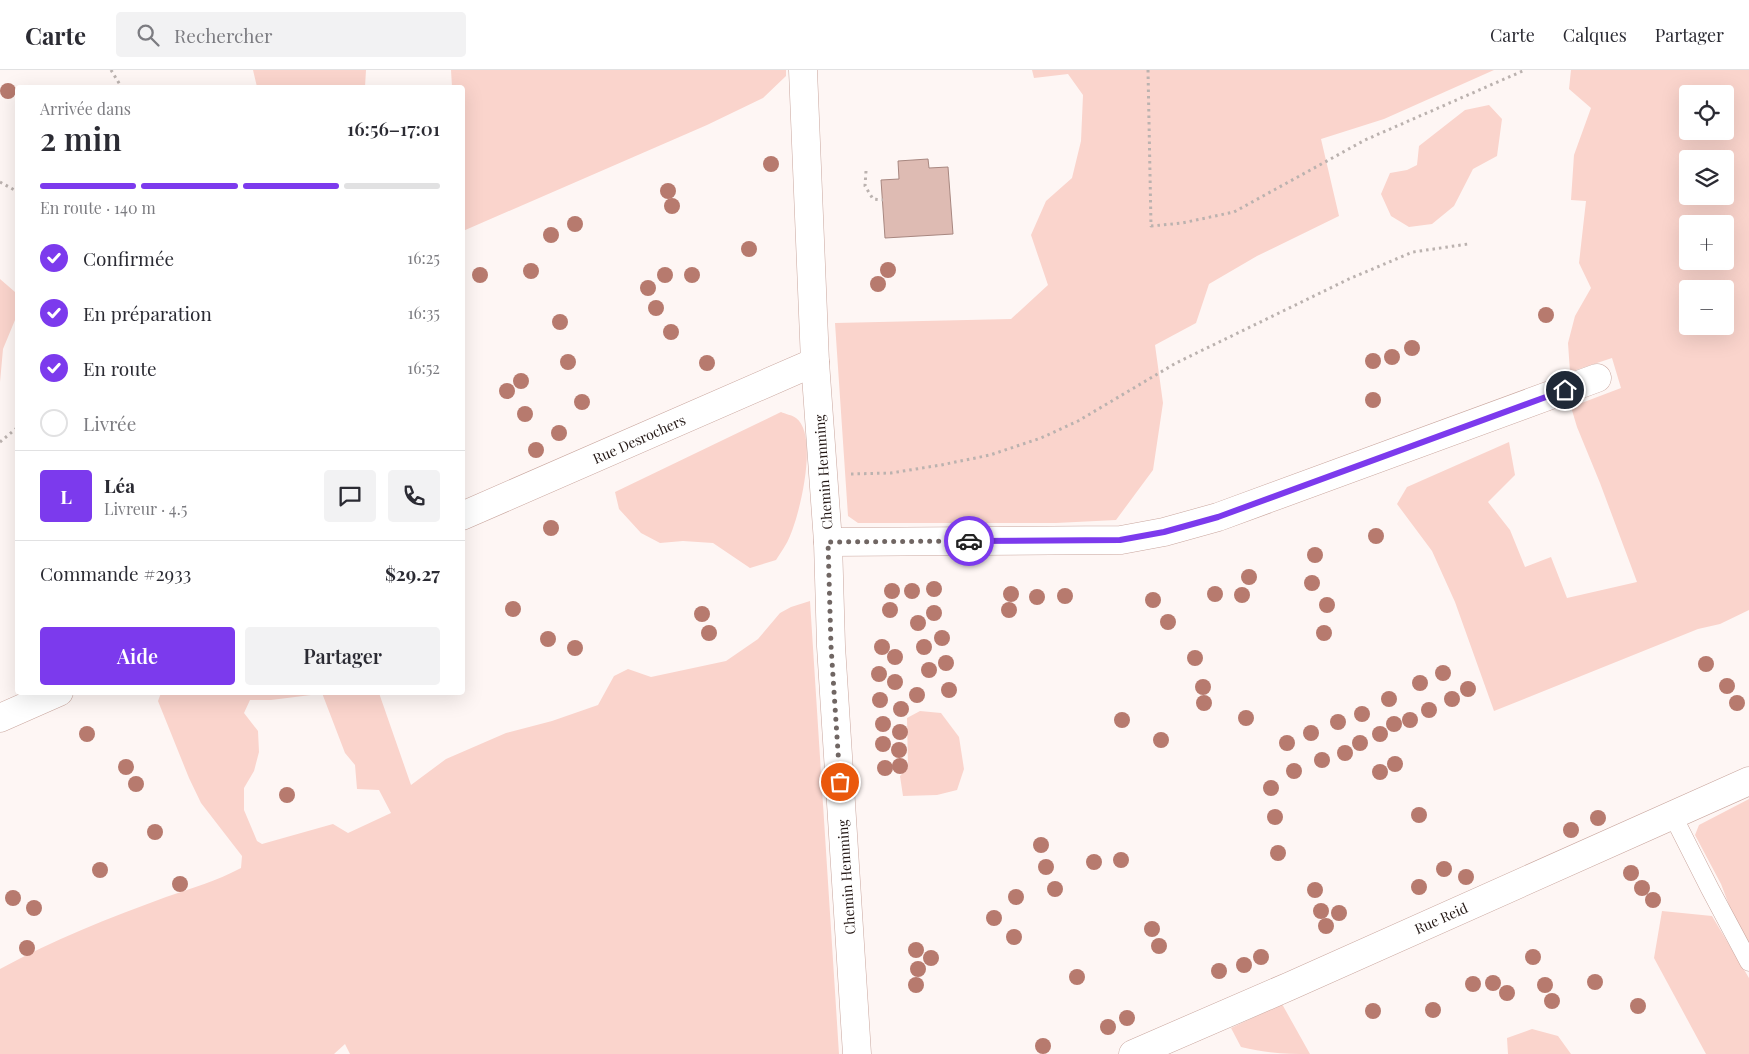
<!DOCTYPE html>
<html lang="fr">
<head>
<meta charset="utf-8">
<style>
	:root { --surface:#fff; --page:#f2f2f3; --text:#2b2b33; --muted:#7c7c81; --line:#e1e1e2; --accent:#7c3aed }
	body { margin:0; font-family:"Playfair Display",serif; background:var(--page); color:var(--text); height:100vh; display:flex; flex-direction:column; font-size:19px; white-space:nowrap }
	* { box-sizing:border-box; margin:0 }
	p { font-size:16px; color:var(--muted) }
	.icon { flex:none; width:28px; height:28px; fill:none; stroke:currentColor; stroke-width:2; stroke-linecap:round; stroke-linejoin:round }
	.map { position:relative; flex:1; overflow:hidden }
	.sheet { position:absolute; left:15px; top:15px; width:450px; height:610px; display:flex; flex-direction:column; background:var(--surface); border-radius:5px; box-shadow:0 5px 20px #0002 }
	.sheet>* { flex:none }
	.buttons { position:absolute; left:1679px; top:15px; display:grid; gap:10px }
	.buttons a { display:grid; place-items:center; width:55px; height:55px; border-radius:5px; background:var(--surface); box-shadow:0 5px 20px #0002; font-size:25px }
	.pin { position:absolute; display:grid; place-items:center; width:42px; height:42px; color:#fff; margin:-21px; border:2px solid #fff; border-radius:50%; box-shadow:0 1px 5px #0007 }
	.courier { position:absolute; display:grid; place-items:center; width:50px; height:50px; margin:-25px; border:4px solid #7c3aed; border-radius:50%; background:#fff; color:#222; box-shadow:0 1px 6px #0007 }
	.overview em { font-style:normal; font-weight:600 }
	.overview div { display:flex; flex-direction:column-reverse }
	.overview { display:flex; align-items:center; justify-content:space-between; height:85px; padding:0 25px }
	h1 { font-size:32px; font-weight:600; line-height:38px }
	.bar { display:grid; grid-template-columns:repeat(4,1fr); gap:8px 5px; align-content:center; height:60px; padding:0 25px }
	.bar i { height:6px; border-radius:4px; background:var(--line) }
	.bar .on { background:var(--accent) }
	.bar p { grid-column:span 4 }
	.line { display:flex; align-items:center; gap:12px; padding:0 25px; border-top:1px solid var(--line) }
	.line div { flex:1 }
	.round { display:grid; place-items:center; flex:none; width:52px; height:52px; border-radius:5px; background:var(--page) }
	ol { padding:0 25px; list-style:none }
	li { display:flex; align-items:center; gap:15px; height:55px }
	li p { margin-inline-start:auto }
	li .icon { padding:5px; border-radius:50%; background:var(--accent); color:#fff; stroke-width:4 }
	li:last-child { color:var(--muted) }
	li i { width:28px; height:28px; border:2px solid var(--line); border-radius:50% }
	.button { display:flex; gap:10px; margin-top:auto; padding:10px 25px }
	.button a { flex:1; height:58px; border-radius:5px; background:var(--accent); color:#fff; font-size:20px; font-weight:600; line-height:58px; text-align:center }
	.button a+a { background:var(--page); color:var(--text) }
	header { display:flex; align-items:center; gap:30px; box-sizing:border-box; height:70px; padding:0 25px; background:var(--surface); border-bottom:1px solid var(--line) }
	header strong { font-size:24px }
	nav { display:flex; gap:28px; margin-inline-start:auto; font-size:18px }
	.search { width:350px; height:45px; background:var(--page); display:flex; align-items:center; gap:12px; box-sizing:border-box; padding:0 18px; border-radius:5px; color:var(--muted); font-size:19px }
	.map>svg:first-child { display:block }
</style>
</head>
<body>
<header>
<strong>Carte</strong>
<div class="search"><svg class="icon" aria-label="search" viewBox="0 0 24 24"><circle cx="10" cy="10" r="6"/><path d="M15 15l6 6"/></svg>Rechercher</div>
<nav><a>Carte</a><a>Calques</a><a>Partager</a></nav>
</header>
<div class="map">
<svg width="1749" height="984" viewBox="0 0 1749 984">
	<rect width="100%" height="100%" fill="#fef6f4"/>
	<!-- green -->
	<path fill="#fad4cc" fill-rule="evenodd" d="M253 0H366L365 17H257Z
		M451 0H786V6L763 28 707 55 463 161 462 18 452 17Z
		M1032 0H1494L1384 49 1321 69 1339 146 1257 186 1209 214 1196 253 1155 275 1163 333 1153 400 1116 450 1056 453H858L848 446 835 253 1011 249 1048 215 1031 165 1046 131 1072 108 1081 71 1083 25 1068 4 1034 8Z
		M1571 0H1749V540L1720 554 1698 559 1494 641 1455 532 1432 481 1397 434 1407 417 1509 372 1515 405 1488 432 1510 460 1525 497 1551 487 1567 528 1637 512 1600 413 1577 357 1571 337 1621 318 1612 288 1570 302 1568 273 1575 246 1591 218 1579 193 1586 131 1571 130 1574 85 1591 38 1569 19ZM1688 24H1725V61H1688ZM1688 89H1725V126H1688ZM1688 154H1725V191H1688ZM1688 219H1725V256H1688Z
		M1489 35 1502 49 1497 86 1473 99 1454 136 1432 154 1409 157 1391 146 1381 124 1390 103 1407 100 1417 95 1419 76 1465 40Z
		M0 209 15 222V250L3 279 0 312Z
		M781 342C785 344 792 345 796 348 819 365 800 443 790 466 787 474 781 482 776 490L750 498 713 473 683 471 660 473 641 463 619 439 615 422Z
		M810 531 839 984H350L345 974 334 984H0V899C53 870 109 848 166 827 192 818 217 811 241 798L242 786 201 733 189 708 158 631 161 623H316L311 625 271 630H250L244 643 258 661 259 682 254 701 244 718V740L257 771 262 774 333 754 348 763 391 743 379 720 357 719 355 695 345 683 322 623H379L411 715 446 689 506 663 552 651 598 635 614 606 628 599 651 607 726 591 758 569 780 543 791 537Z
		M920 641 941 643 959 667 964 699 957 720 937 725 903 726 900 706 908 697 907 648Z
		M1749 729V878L1739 861 1721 814 1695 765 1699 755Z
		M1662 841 1712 846 1749 908V984H1706L1654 888Z
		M1282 934 1310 984C1287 984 1265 983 1241 977L1231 958Z
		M1532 959 1558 966 1571 984H1508L1507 968Z"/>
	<!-- building -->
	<path fill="#debbb3" stroke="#a88780" d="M928 89 929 98 948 97 953 164 885 168 881 110 899 109 898 91Z"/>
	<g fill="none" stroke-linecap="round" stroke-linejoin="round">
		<!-- service casing -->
		<g stroke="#c9a69e" stroke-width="19">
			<path id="service" d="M1672 744 1710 819 1749 892"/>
		</g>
		<!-- minor casing -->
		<g stroke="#c9a69e" stroke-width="29">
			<path id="minor" d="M462 446 815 292
				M828 472 1121 470 1164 462 1218 447 1597 308
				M0 648 59 622
				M1133 984 1290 916 1749 711"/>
		</g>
		<!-- tertiary casing -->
		<g stroke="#c9a69e" stroke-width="29">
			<path id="tertiary" d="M803 0 815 292 828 472 831 576 857 984"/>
		</g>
		<!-- path -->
		<path stroke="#bbb2af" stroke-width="3" stroke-dasharray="2.5 4" stroke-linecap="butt" d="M111 0 122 18
			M1148 0 1151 156 1182 153 1234 142 1365 70 1525 0
			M866 101 865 116 873 129 883 130
			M0 112 18 122
			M0 372 18 357
			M851 404 891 403 941 395 990 385 1041 368 1078 351 1176 293 1351 208 1413 182 1468 174"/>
		<!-- service -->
		<use href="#service" stroke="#fff" stroke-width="18"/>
		<!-- minor -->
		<use href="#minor" stroke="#fff" stroke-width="28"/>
		<!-- tertiary -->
		<use href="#tertiary" stroke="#fff" stroke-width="28"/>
	</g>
	<!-- trees -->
	<g fill="#b77a6e">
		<circle cx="8" cy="21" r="8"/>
		<circle cx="771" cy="94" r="8"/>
		<circle cx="668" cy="121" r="8"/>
		<circle cx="672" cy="136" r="8"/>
		<circle cx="575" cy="154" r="8"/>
		<circle cx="551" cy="165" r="8"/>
		<circle cx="749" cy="179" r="8"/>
		<circle cx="888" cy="200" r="8"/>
		<circle cx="531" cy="201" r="8"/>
		<circle cx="480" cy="205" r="8"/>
		<circle cx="665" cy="205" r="8"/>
		<circle cx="692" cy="205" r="8"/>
		<circle cx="878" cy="214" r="8"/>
		<circle cx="648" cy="218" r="8"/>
		<circle cx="656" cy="238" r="8"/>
		<circle cx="1546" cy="245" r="8"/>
		<circle cx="560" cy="252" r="8"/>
		<circle cx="671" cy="262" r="8"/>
		<circle cx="1412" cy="278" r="8"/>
		<circle cx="1392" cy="287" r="8"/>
		<circle cx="1373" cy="291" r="8"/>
		<circle cx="568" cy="292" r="8"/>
		<circle cx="707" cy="293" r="8"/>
		<circle cx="521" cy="311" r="8"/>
		<circle cx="507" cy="321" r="8"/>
		<circle cx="1373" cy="330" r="8"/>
		<circle cx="582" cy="332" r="8"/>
		<circle cx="525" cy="344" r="8"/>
		<circle cx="559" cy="363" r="8"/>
		<circle cx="536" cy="380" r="8"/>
		<circle cx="551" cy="458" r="8"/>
		<circle cx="1376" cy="466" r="8"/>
		<circle cx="1315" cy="485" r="8"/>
		<circle cx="1249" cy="507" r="8"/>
		<circle cx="1312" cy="513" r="8"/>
		<circle cx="934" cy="519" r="8"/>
		<circle cx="892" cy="521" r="8"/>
		<circle cx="912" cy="521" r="8"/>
		<circle cx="1011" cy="524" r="8"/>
		<circle cx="1215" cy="524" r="8"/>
		<circle cx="1242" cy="525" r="8"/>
		<circle cx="1065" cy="526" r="8"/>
		<circle cx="1037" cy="527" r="8"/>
		<circle cx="1153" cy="530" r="8"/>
		<circle cx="1327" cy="535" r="8"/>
		<circle cx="513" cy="539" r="8"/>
		<circle cx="890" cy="540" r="8"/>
		<circle cx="1009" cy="540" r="8"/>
		<circle cx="934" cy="543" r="8"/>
		<circle cx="702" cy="544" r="8"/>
		<circle cx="1168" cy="552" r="8"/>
		<circle cx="918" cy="553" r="8"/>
		<circle cx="709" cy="563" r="8"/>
		<circle cx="1324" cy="563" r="8"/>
		<circle cx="942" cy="568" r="8"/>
		<circle cx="548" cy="569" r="8"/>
		<circle cx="882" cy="577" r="8"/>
		<circle cx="924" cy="577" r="8"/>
		<circle cx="575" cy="578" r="8"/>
		<circle cx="895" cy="587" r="8"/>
		<circle cx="1195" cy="588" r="8"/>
		<circle cx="946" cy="593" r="8"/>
		<circle cx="1706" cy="594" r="8"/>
		<circle cx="929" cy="600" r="8"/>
		<circle cx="1443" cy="603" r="8"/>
		<circle cx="879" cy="604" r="8"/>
		<circle cx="895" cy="612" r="8"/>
		<circle cx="1420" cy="613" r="8"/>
		<circle cx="1727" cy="616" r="8"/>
		<circle cx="1203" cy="617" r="8"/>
		<circle cx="1468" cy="619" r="8"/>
		<circle cx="949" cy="620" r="8"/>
		<circle cx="917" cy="625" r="8"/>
		<circle cx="1389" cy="629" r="8"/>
		<circle cx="1452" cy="629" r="8"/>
		<circle cx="880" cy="630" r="8"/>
		<circle cx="1204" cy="633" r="8"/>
		<circle cx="1737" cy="633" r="8"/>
		<circle cx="901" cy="639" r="8"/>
		<circle cx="1429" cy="640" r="8"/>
		<circle cx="1362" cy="644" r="8"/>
		<circle cx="1246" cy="648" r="8"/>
		<circle cx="1122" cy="650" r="8"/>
		<circle cx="1410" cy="650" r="8"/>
		<circle cx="1338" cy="652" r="8"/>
		<circle cx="883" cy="654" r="8"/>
		<circle cx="1394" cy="654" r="8"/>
		<circle cx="900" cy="662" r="8"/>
		<circle cx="1311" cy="663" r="8"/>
		<circle cx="87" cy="664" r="8"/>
		<circle cx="1380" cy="664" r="8"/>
		<circle cx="1161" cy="670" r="8"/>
		<circle cx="1287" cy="673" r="8"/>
		<circle cx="1360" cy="673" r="8"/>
		<circle cx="883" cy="674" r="8"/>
		<circle cx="899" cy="680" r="8"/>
		<circle cx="1345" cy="683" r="8"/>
		<circle cx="1322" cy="690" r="8"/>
		<circle cx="1395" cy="694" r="8"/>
		<circle cx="900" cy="696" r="8"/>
		<circle cx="126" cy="697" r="8"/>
		<circle cx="885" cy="698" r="8"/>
		<circle cx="1294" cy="701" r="8"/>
		<circle cx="1380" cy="702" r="8"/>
		<circle cx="136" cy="714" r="8"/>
		<circle cx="1271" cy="718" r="8"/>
		<circle cx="287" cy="725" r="8"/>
		<circle cx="1419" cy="745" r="8"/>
		<circle cx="1275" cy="747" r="8"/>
		<circle cx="1598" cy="748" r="8"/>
		<circle cx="1571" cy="760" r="8"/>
		<circle cx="155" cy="762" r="8"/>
		<circle cx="1041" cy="775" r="8"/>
		<circle cx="1278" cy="783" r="8"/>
		<circle cx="1121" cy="790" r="8"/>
		<circle cx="1094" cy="792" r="8"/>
		<circle cx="1046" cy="797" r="8"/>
		<circle cx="1444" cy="799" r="8"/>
		<circle cx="100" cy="800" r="8"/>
		<circle cx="1631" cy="803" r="8"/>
		<circle cx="1466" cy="807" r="8"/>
		<circle cx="180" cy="814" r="8"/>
		<circle cx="1419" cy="817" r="8"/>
		<circle cx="1642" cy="818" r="8"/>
		<circle cx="1055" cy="819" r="8"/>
		<circle cx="1315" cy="820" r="8"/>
		<circle cx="1016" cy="827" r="8"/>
		<circle cx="13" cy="828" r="8"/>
		<circle cx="1653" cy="830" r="8"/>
		<circle cx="34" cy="838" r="8"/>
		<circle cx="1321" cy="841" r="8"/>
		<circle cx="1339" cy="843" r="8"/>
		<circle cx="994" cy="848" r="8"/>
		<circle cx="1326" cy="856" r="8"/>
		<circle cx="1152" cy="859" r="8"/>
		<circle cx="1014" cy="867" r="8"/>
		<circle cx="1159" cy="876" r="8"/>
		<circle cx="27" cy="878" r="8"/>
		<circle cx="916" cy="880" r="8"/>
		<circle cx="1261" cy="887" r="8"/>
		<circle cx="1533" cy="887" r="8"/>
		<circle cx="931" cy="888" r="8"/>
		<circle cx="1244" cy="895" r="8"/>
		<circle cx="918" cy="899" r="8"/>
		<circle cx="1219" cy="901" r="8"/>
		<circle cx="1077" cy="907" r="8"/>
		<circle cx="1595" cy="912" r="8"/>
		<circle cx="1493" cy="913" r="8"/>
		<circle cx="1473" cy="914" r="8"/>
		<circle cx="916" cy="915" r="8"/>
		<circle cx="1545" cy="915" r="8"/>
		<circle cx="1507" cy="923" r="8"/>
		<circle cx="1552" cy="931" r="8"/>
		<circle cx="1638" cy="936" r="8"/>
		<circle cx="1433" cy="940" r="8"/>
		<circle cx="1373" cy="941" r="8"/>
		<circle cx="1127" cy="948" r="8"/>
		<circle cx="1108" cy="957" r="8"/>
		<circle cx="1043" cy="976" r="8"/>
	</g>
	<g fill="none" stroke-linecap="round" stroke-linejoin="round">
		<!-- done -->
		<path stroke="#706663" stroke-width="5" stroke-dasharray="0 9" d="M840 712 831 576 828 472 969 471"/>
		<!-- route -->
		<path stroke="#7c3aed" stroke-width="6" d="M969 471 1120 470 1164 462 1218 447 1565 320"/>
	</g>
	<g text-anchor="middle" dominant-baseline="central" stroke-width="4" stroke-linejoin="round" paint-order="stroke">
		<!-- street labels -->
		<g font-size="14" fill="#241815" stroke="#fff">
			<text transform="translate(639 369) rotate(-24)">Rue Desrochers</text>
			<text transform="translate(823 402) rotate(-94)">Chemin Hemming</text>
			<text transform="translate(846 807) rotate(-94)">Chemin Hemming</text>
			<text transform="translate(1441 848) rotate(-24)">Rue Reid</text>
		</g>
	</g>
</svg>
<div class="buttons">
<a><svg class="icon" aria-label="locate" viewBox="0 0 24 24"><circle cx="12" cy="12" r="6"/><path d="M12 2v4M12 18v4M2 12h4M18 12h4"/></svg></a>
<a><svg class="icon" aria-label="layers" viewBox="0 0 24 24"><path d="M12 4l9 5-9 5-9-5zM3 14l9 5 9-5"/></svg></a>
<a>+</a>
<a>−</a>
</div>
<div class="pin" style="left:840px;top:712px;background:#ea580c"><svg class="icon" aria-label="bag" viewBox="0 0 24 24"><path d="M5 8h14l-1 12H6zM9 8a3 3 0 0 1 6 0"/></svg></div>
<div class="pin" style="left:1565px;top:320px;background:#1f2937"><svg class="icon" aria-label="home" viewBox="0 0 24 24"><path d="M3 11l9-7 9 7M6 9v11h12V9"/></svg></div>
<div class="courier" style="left:969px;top:471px"><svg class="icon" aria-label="car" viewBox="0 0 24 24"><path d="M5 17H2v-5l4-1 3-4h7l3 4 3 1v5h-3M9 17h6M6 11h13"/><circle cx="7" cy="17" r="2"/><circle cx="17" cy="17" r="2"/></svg></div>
<section class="sheet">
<div class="overview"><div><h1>2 min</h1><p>Arrivée dans</p></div><em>16:56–17:01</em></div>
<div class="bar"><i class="on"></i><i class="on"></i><i class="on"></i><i></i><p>En route · 140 m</p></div>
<ol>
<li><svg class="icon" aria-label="check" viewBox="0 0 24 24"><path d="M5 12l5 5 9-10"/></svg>Confirmée<p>16:25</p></li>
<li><svg class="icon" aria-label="check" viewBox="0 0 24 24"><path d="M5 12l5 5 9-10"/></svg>En préparation<p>16:35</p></li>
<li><svg class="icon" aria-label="check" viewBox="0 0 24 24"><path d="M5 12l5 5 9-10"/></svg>En route<p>16:52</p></li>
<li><i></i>Livrée</li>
</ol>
<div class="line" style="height:90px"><b class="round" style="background:var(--accent);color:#fff">L</b><div><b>Léa</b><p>Livreur · 4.5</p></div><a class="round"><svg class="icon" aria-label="chat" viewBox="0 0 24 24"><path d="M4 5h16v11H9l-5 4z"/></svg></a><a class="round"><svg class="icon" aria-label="phone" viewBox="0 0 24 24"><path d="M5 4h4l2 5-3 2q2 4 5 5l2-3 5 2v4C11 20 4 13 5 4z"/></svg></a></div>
<div class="line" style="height:65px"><div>Commande #2933</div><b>$29.27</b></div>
<div class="button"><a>Aide</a><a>Partager</a></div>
</section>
</div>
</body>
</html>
